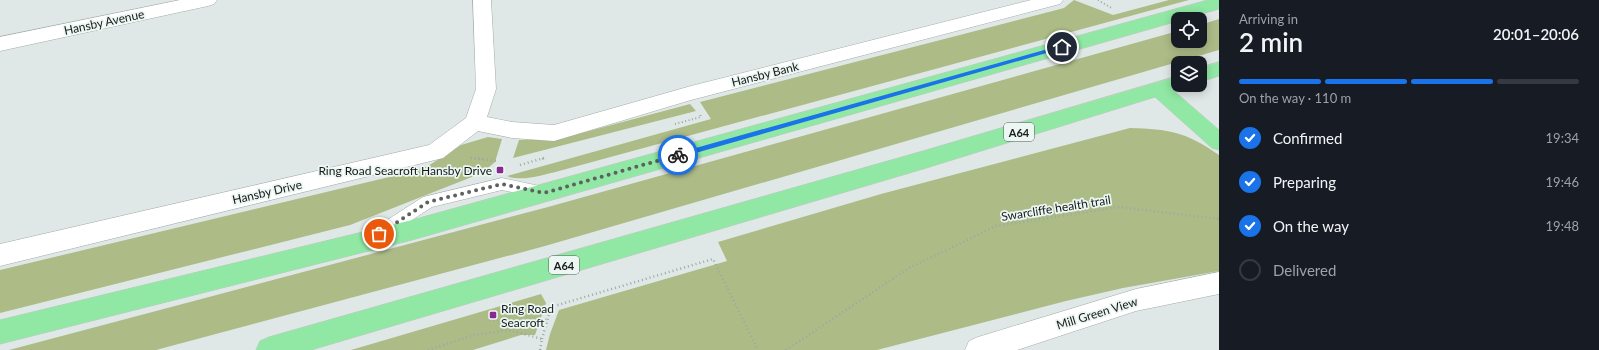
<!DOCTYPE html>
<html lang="en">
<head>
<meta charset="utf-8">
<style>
	:root { --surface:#171b24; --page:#20242c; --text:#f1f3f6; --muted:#9ea1a6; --line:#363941; --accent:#1a73e8 }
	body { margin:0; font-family:Lato,sans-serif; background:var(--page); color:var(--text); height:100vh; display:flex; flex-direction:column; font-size:15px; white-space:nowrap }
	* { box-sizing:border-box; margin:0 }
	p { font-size:13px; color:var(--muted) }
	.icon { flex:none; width:22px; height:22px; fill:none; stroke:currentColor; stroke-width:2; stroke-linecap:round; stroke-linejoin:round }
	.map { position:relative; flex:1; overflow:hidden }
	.panel { display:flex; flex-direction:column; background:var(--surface); width:380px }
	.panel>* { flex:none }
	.fabs { position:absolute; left:1171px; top:12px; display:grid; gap:8px }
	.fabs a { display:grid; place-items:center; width:36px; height:36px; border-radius:8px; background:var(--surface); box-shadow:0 2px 10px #0003; font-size:20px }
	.pin { position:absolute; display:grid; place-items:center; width:34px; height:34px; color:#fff; margin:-17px; border:2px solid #fff; border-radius:50%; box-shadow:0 1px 4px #0007 }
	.courier { position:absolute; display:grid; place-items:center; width:40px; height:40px; margin:-20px; border:3px solid #1a73e8; border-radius:50%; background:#fff; color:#222; box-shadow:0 1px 5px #0007 }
	.overview em { font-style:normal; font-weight:600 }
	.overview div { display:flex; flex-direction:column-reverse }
	.overview { display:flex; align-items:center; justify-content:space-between; height:68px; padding:0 20px }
	h1 { font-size:26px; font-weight:600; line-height:30px }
	.bar { display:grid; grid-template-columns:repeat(4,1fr); gap:6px 4px; align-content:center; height:48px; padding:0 20px }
	.bar i { height:5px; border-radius:3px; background:var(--line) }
	.bar .on { background:var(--accent) }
	.bar p { grid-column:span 4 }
	ol { padding:0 20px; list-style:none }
	li { display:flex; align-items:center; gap:12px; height:44px }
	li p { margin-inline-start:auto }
	li .icon { padding:4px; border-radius:50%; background:var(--accent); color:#fff; stroke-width:4 }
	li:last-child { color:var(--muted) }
	li i { width:22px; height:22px; border:2px solid var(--line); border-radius:50% }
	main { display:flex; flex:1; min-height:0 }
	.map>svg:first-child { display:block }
</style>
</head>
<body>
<main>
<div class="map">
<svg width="1219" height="350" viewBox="0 0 1219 350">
	<rect width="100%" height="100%" fill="#dfe8e6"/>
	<!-- green -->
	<path fill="#adbb87" d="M1074 0 1113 15 1169 0H1189L559 171C543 175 522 182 507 176L711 119 700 102 1064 8Z
		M1219 19V50L545 246 156 350H9L548 207 1178 31V41H1200V25Z
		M690 104 696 111 513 158 519 140 559 139Z
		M1130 128C1169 129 1186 132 1219 155V271L1123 288 1066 301 877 350H546L550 334 559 310 727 261 718 242 881 194Z
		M488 137 502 139 495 162 482 173 350 225 0 313V270L406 173 428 166 461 145Z
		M541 294 546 303 535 335H521L473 350H351Z"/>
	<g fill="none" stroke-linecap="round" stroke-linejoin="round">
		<!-- service casing -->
		<g stroke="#a3aba9" stroke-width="1">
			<path id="service" d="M502 178 544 187 549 189 552 193 549 197 544 199 502 190 432 207 376 243 370 241 368 236 370 231 423 197Z"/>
		</g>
		<!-- minor casing -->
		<g stroke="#a3aba9" stroke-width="1">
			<path id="minor" d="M180 0H217L214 4 208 6 0 51V37Z
				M473 0H491L496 89 487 117 512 122 554 125 691 86 1031 0H1063L1060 4 691 100 554 141 512 138 478 131 443 158 435 160 0 266V244L429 145 466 118 476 89Z
				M1219 272V294L1136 311 1017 350H965L969 341 978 337 1136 289Z"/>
		</g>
		<!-- trunk casing -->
		<g stroke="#c3c3c3" stroke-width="1">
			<path id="trunk" d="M1208 0H1219V9L1184 19H1178V21L412 240 0 344V320L412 220Z
				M1219 62V76L1200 82V68Z
				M1178 76V85H1187L1185 88 1174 91 1219 130V150L1212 148 1155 97 923 169 311 350H256L260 341 269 337 923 151Z"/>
		</g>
		<!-- path-far1 -->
		<path stroke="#9fa6a4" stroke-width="2" stroke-dasharray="1 2.5" stroke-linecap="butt" d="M1098 0 1113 9
			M675 124 701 117 700 114
			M471 158 483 159
			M542 159 544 158"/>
		<!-- path -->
		<path stroke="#9fa6a4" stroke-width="2.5" stroke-dasharray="1 3" stroke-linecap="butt" d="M471 158 498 161
			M520 165 544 158
			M489 320H548
			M542 339 551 307 713 259 758 350
			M428 350 474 335 509 330 542 339 540 350
			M786 350 909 268 996 226 1119 207 1219 219"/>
		<!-- service -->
		<use href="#service" fill="#fff" fill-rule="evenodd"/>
		<!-- minor -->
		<use href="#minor" fill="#fff" fill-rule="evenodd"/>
		<!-- trunk -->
		<use href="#trunk" fill="#90e8a4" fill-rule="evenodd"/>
	</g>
	<!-- route -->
	<path fill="#1a73e8" d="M1062 45 1065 47 1064 48 678 158 675 155 678 153Z"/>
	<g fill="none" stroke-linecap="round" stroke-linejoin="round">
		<!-- done -->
		<path stroke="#5d6261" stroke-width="4" stroke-dasharray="0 7.2" d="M379 234 428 202 502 184 544 193 678 155"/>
	</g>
	<!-- markers -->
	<g fill="#892891" stroke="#ecf6f3" stroke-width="1.5">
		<rect x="496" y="166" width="8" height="8" rx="2"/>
		<rect x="489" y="311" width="8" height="8" rx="2"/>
	</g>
	<g text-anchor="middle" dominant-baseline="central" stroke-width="3.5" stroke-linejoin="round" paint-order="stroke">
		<!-- shield labels -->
		<g fill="#ecf6f3" stroke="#575c5a" stroke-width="1">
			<rect x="1004" y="123" width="30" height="18" rx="3"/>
			<rect x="549" y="256" width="30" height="18" rx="3"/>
		</g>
		<g font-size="11" font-weight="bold" fill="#171a19">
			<text x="1019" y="132">A64</text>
			<text x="564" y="265">A64</text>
		</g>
		<!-- street labels -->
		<g font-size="12" fill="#171a19" stroke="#ecf6f3">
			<text transform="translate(104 22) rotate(-12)">Hansby Avenue</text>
			<text transform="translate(765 74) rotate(-14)">Hansby Bank</text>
			<text transform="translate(267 192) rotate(-13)">Hansby Drive</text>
			<text transform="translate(1056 208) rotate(-9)">Swarcliffe health trail</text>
			<text transform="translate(1097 313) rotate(-17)">Mill Green View</text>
		</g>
		<!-- poi labels -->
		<g font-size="12" fill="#171a19" stroke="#ecf6f3" text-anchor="end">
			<text x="492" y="170">Ring Road Seacroft Hansby Drive</text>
			<text x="501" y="308" text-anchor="start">Ring Road<tspan x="501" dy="14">Seacroft</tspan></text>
		</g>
	</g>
</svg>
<div class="fabs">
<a><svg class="icon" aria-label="locate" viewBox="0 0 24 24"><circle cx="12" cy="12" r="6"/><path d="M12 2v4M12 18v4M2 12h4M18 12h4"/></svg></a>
<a><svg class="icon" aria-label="layers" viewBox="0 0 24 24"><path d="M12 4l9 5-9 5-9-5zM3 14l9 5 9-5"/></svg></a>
</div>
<div class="pin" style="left:379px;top:234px;background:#ea580c"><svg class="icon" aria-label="bag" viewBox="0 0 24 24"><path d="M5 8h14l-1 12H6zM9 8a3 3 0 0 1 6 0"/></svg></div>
<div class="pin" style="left:1062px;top:47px;background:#1f2937"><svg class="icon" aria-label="home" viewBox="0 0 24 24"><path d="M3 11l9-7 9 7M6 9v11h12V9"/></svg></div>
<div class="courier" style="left:678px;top:155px"><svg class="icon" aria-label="bike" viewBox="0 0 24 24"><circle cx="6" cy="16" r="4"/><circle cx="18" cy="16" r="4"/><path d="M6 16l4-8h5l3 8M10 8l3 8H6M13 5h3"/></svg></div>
</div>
<section class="panel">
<div class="overview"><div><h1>2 min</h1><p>Arriving in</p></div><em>20:01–20:06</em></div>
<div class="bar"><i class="on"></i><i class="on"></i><i class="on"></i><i></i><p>On the way · 110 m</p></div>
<ol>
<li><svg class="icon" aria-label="check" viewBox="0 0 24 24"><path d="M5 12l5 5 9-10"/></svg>Confirmed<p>19:34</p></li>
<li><svg class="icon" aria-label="check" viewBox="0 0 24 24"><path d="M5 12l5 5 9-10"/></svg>Preparing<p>19:46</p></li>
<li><svg class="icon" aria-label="check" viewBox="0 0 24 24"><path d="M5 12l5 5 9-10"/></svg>On the way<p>19:48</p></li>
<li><i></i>Delivered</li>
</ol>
</section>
</main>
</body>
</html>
